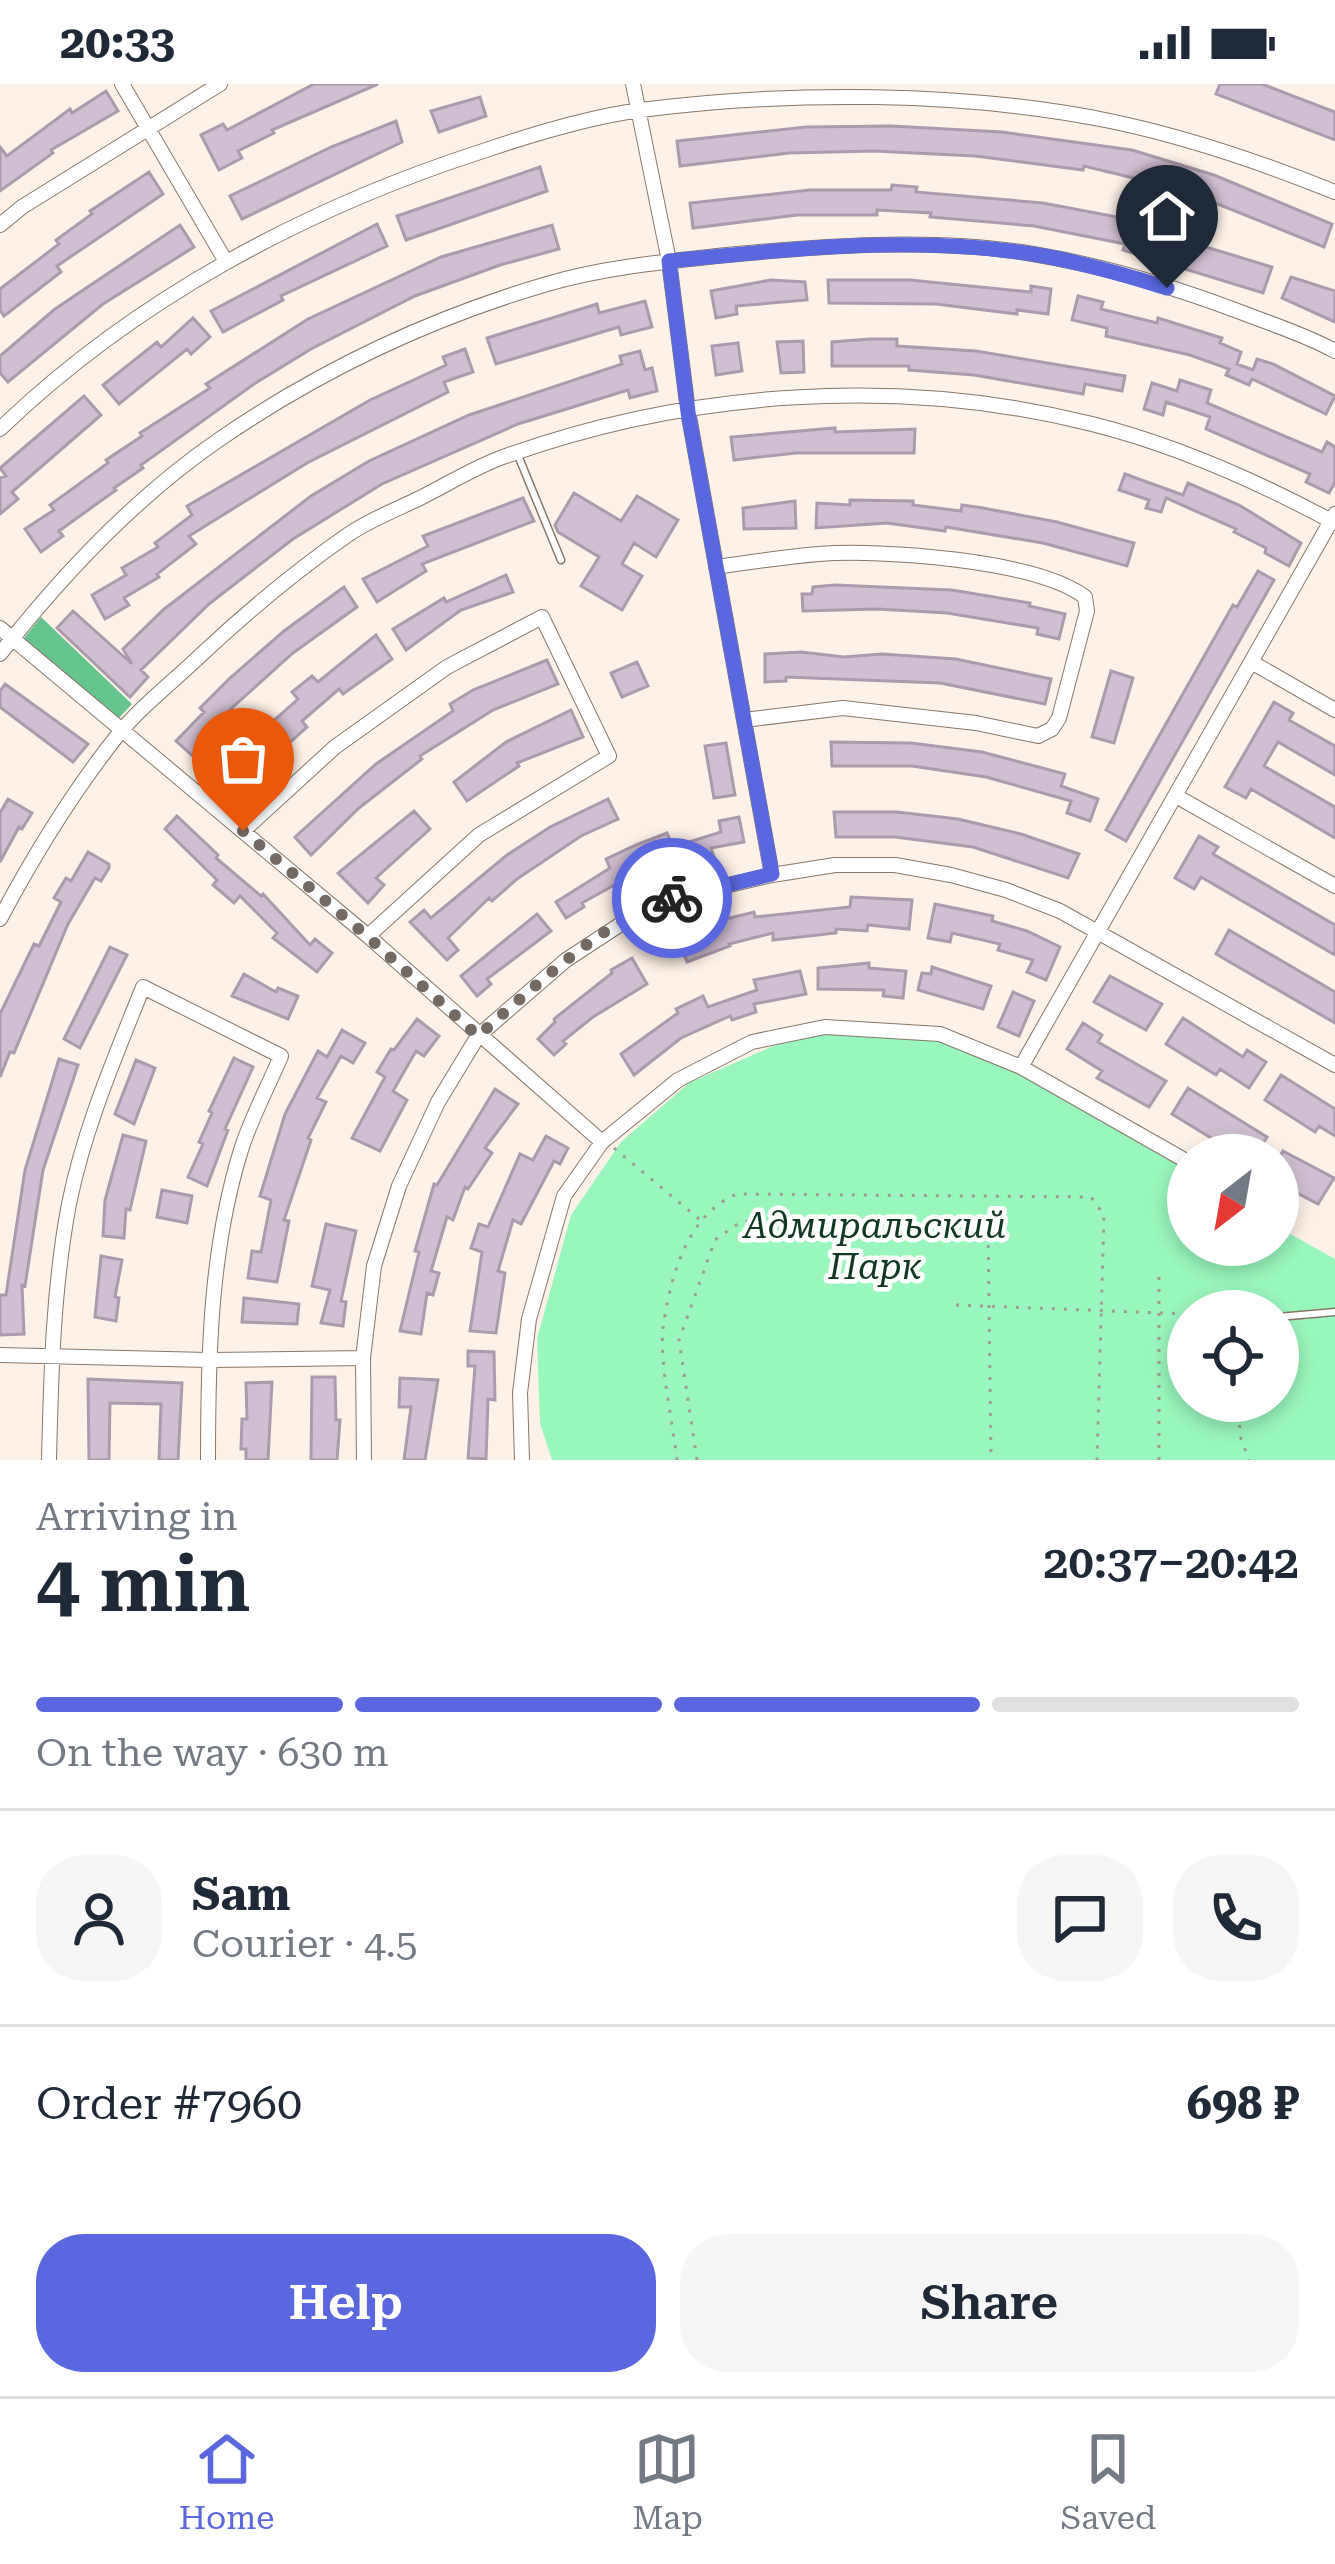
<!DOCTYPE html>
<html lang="en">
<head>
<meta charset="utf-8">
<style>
	:root { --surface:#fff; --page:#f6f6f7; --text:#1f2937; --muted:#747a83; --line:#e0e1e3; --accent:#5a67df }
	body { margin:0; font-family:"Roboto Serif",serif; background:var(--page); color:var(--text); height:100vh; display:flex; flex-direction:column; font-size:45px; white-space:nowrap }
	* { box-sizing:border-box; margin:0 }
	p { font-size:39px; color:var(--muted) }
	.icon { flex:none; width:66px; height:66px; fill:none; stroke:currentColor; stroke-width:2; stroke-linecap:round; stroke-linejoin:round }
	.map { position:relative; height:1376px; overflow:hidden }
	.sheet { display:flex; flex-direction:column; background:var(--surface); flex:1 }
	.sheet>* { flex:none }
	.needle { width:78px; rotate:211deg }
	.fabs { position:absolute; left:1167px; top:1050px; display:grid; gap:24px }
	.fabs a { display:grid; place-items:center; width:132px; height:132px; border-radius:50%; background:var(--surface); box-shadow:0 6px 18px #0003; font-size:60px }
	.pin { position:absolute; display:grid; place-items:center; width:102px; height:102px; color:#fff; margin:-123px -51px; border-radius:50% 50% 50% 0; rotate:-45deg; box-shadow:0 0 12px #0007 }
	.pin .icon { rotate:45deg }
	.courier { position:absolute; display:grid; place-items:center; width:120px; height:120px; margin:-60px; border:9px solid #5a67df; border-radius:50%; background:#fff; color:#222; box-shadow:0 3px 15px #0007 }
	.headline em { font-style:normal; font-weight:600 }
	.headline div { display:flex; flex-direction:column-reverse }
	.headline { display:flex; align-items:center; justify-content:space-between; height:204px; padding:0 36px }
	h1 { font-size:78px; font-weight:600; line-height:90px }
	.bar { display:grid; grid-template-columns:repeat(4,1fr); gap:18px 12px; align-content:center; height:144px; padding:0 36px }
	.bar i { height:15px; border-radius:9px; background:var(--line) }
	.bar .active { background:var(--accent) }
	.bar p { grid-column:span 4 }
	.line { display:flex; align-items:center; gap:30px; padding:0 36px; border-top:3px solid var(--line) }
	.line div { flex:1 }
	.round { display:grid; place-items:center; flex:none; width:126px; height:126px; border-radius:48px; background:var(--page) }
	.button { display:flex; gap:24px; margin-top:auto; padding:24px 36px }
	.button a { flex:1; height:138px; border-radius:48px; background:var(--accent); color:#fff; font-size:48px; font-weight:600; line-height:138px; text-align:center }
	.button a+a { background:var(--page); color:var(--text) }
	.status { display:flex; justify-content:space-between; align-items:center; height:84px; padding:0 60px; background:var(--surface); direction:ltr }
	.status svg { height:33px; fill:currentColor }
	.tab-bar { display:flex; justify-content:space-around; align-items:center; height:168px; border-top:3px solid var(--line); background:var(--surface); font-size:33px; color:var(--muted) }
	.tab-bar a { display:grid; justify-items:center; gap:6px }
	.tab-bar .active { color:var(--accent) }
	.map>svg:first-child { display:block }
</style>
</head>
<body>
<div class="status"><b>20:33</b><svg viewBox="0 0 49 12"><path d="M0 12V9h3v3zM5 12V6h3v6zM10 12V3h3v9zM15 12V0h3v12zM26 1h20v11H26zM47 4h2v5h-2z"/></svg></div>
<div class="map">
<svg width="1335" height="1376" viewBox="0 0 1335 1376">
	<rect width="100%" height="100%" fill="#fdf2e8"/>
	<!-- green -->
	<path fill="#99f6bd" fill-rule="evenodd" d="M835 947C865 948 901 946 929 954 1023 980 1107 1035 1188 1087V1161H1278V1143L1335 1175V1376H552L540 1339 537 1255 571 1131 621 1058 689 999 773 962ZM1188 1227H1278V1317H1188Z"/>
	<!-- forest -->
	<path fill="#66c58e" d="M41 533 132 620 119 634 24 554Z"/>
	<!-- building -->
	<path fill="#d0bfd0" stroke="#ab9bac" stroke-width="3" d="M314 0H378L272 46 274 49 238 67 242 74 219 86 201 51 223 40 227 46Z
		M1220 0H1262L1335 28V56L1216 10Z
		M106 7 118 27 51 66 53 69 0 107V63L7 72 70 25 72 29Z
		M480 13 486 32 439 48 431 27Z
		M396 37 402 58 242 135 230 112 331 63Z
		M891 42 1002 48 1132 66 1214 91 1332 140 1324 163 1183 106 1084 82 1083 86 975 72 874 67 789 69 680 82 677 57 806 43Z
		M540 83 547 107 406 156 397 132Z
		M149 88 163 110 57 182 61 188 4 232 0 226V205L59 160 56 156 92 130 90 127Z
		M892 101 917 103 916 108 1043 119 1117 133V136L1272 183 1263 209 1123 166 1125 160 1034 142 930 133 931 129 877 126V131H797L693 144 690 119 810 106H891Z
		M377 140 387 162 281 212 283 216 223 248 211 227Z
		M180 141 194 163 103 220 8 298 0 289V272L55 225Z
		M552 141 559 165 500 181 415 212 311 265 254 300 141 381 143 384 114 404 116 406 59 447 63 452 41 468 25 445 54 426 50 421 108 379 106 376 142 352 140 349 210 304 206 300 308 235 441 173Z
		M1291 193 1335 207V238L1282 214Z
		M771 196 805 198 807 216 736 222 737 230 716 234 711 207Z
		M828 196H910L1031 208V202L1051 205 1048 230 1017 226V230L936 220 829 219Z
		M1078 212 1103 218 1101 225 1157 239 1158 234 1222 254 1220 259 1241 268 1237 280 1253 286 1257 275 1273 280 1335 312 1326 330 1252 295 1249 301 1226 291 1229 285 1190 271 1106 252 1107 244 1072 236Z
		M645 217 652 243 621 251 619 243 496 280 487 254 597 220 599 229Z
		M193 234 210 253 191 270 187 265 119 320 103 301 157 258 161 263Z
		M870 255H897V262L976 267 1125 292 1122 307 1085 300 1083 310 974 291 909 286V282H832V258Z
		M803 257 804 288 781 289 777 258Z
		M738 259 742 287 716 291 712 262Z
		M465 265 473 288 444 298 448 308 307 379 189 452 196 460 157 490 159 493 124 514 129 521 105 535 92 511 126 491 122 484 158 463 155 459 192 431 187 422 370 316 446 281 443 273Z
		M640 267 645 286 652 284 657 307 630 314 628 306 518 340 382 400 293 455 209 520 141 586 148 593 130 613 57 544 73 527 132 580 123 565 163 526 311 412 369 377 469 331 622 280 620 272Z
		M1180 296 1211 306 1207 319 1322 368 1327 358 1335 363V398L1329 409 1306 398 1310 390 1206 345 1210 333 1166 318 1163 331 1144 325 1152 299 1177 307Z
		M84 312 101 331 12 408 18 415 0 430V394L6 392 0 384Z
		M835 344V348L915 345 914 369H796L734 376 731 353Z
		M1125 390 1183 411 1188 399 1239 421 1301 459 1289 482 1265 469 1266 464 1234 448 1236 445 1166 414 1161 428 1146 424 1149 416 1119 406Z
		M574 409 621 437 637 412 678 436 656 473 634 459 622 480 642 492 622 526 581 502 599 473 558 448 555 441Z
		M523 414 534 437 422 480 426 487 377 518 363 495 428 462 423 452Z
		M850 416 913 417V421L961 427 962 421 983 424 1057 438 1134 459 1127 482 1043 459 946 443 945 447 887 439 816 444 817 419 850 421Z
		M795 417 796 444 744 445 743 424Z
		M1258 487 1274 496 1126 757 1106 746 1233 521 1237 523Z
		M506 491 513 508 461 526 406 566 393 545 444 514 446 518Z
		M835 501 952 506 1030 519 1029 522 1065 530 1059 555 1037 550 1038 544 947 529 877 525 803 527 802 510H812L813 503Z
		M344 503 357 523 293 569 234 622 207 649 214 656 196 675 176 657 204 628 200 624 230 594 284 547Z
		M376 551 392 575 343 610 339 605 302 637 307 643 288 660 285 657 258 684 235 661 255 640 262 647 298 615 292 608 312 592 318 598Z
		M801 568 844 573 882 570 956 575 1051 595 1045 620 940 599 786 593V597L765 598V570Z
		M547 576 558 600 493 626 420 672 422 675 359 724 311 771 295 753 376 680 453 627 450 620 473 606Z
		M637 578 648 602 622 613 611 589Z
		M1111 587 1133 594 1114 659 1092 653Z
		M5 600 88 660 73 678 0 623V607Z
		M1274 618 1293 629 1289 636 1335 662V691L1278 658 1264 682 1335 723V754L1251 705 1246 714 1225 703Z
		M571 626 583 653 517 679 519 682 467 717 454 698 506 658Z
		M831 658 911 659 982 668 1065 690 1061 702 1098 715 1090 737 1067 729 1071 717 986 693 912 682H832Z
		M726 659 735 711 714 714 705 662Z
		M8 715 32 729 22 745 19 743 0 778V729Z
		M608 715 618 735 581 752 517 795 492 817 489 814 448 854 458 866 447 876 410 838 424 826 431 834 507 771 550 743Z
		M414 727 430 745 376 794 384 801 368 819 338 789Z
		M834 728H897L958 735 1021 750 1079 770 1068 794 973 763 895 753H836Z
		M177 732 218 771 216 774 261 812 263 810 310 861 315 855 332 869 317 888 273 854 277 849 240 812 234 819 213 801 217 796 165 745Z
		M739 733 744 758 711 764 715 776 691 784 688 776 621 805 618 799 582 819 584 823 566 834 556 818 610 784 606 775 636 761 667 749 673 763 721 748 719 737Z
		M1199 752 1218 763 1213 770 1335 841V871L1201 793 1194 805 1175 794Z
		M88 768 109 780V784L101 797 95 794 68 840 14 969 10 968 0 993V930L34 860 39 862 61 818 54 814 66 794 71 797Z
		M851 813 912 816 909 845 868 841 867 847 836 845V849L773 856V849L729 860 730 862 687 878 679 856 708 846 707 841 726 835 754 828 755 833 850 823Z
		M935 820 993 832 992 837 1027 847 1060 863 1046 896 1027 888 1033 876 998 866 1000 860 952 849 950 858 928 854Z
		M537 830 551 847 487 895 491 900 477 912 461 892Z
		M1229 846 1335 908V939L1216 870Z
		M110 863 127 871 80 964 64 955Z
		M632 874 647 900 593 933 563 957 566 960 554 971 538 955 555 938 554 935 612 889 611 886Z
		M869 879V884L906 887 903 914 883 912 884 906 818 905V884Z
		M932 883 991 902 983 925 918 906 922 889 931 890Z
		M800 887 806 910 754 920 756 928 732 936 730 932 681 954 634 991 621 970 678 929 676 925 703 912 708 923 757 906 754 896Z
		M244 890 276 908 278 904 298 912 288 935 232 912Z
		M1110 892 1162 920 1146 946 1094 918Z
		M1013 908 1034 917 1019 952 998 943Z
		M1183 934 1243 973 1247 966 1266 978 1249 1004 1220 985 1216 991 1166 960Z
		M417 935 439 952 424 972 416 967 393 1007 407 1016 380 1067 352 1054 385 993 377 988 391 965 394 966Z
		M1083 939 1102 951 1098 958 1166 997 1149 1023 1097 994 1102 987 1067 965Z
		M342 946 365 959 353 979 341 972 317 1014 326 1018 308 1054 311 1056 284 1136 289 1137 277 1198 248 1194 252 1167 261 1168 271 1116 260 1112 285 1030 318 967 327 973Z
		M234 974 253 983 225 1045 228 1046 207 1102 188 1093 203 1060 199 1058 212 1029 209 1027Z
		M59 975 78 981 43 1086 25 1202 22 1201 24 1250 0 1251V1211H6L25 1086Z
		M136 976 155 984 134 1040 115 1030Z
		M1281 991 1335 1025V1052L1319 1042 1315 1048 1265 1016Z
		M1188 1004 1267 1053 1256 1071H1239L1172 1030Z
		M495 1005 518 1020 485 1064 492 1069 468 1105 465 1103 453 1136 447 1133 431 1187 439 1189 433 1211 427 1209 421 1250 400 1247 419 1168 415 1167 434 1100 437 1101Z
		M123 1051 146 1057 130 1126 126 1125 124 1154 103 1152 105 1116Z
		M546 1052 568 1064 560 1080 554 1077 521 1140 513 1136 498 1187 505 1189 496 1249 470 1247 482 1168 471 1164 479 1140 488 1143 520 1070 533 1076Z
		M1283 1067 1334 1094 1318 1120 1278 1099V1075Z
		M162 1106 192 1112 187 1139 157 1133Z
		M326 1140 356 1147 341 1217 346 1218 343 1242 321 1239 330 1206 312 1202Z
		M101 1172 122 1176 115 1213 119 1214 116 1237 95 1233Z
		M244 1214 299 1220 297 1240 242 1238Z
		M468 1267 494 1268 495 1316 488 1315 486 1375 468 1374 475 1282H468Z
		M312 1293H335L336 1336H340L337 1376H311Z
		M400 1294 438 1296 425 1376H404L411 1323H399Z
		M88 1295 182 1299 178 1376H159L161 1320 110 1319 109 1376H89Z
		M272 1298 268 1376H246V1365H241L242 1335H247L246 1299Z"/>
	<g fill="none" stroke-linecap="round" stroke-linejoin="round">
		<!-- lane casing -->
		<g stroke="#877768" stroke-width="9">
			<path id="lane" d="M517 369 561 476
				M1278 1233 1335 1228"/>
		</g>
		<!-- street casing -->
		<g stroke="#877768" stroke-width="16">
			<path id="street" d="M122 0 225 176
				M633 0 669 177 688 327 772 791
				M0 141 22 123 220 0
				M0 345C135 215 306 124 483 67 533 50 588 33 641 26 790 7 962 7 1110 37 1187 53 1263 79 1335 108
				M716 483C750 478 784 473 819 470 880 465 1037 476 1085 513L1087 527 1059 634 1052 645 1038 652 976 639 843 624 744 636
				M0 544 368 852 602 1058
				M0 570C63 490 135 413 220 355 319 287 431 234 547 200 601 184 661 178 717 172 817 162 934 153 1033 170 1105 182 1175 203 1243 229 1274 241 1306 251 1335 267
				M1253 579 1335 626
				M1176 712 1335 802
				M243 747 335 663 447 583 542 533 609 672 479 751 368 852
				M0 835C34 771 72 709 117 652 141 622 174 597 202 570 248 527 297 486 349 450 371 435 398 425 422 413 448 400 475 383 503 373 688 306 901 292 1092 340 1176 361 1259 398 1335 439
				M1021 983 1335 430
				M1278 1131 1283 1133
				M0 1271 208 1276 363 1274
				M49 1376C51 1291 53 1204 69 1120 84 1045 115 973 143 903L281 972C268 1003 251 1034 241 1066 210 1166 208 1272 208 1376
				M364 1376 363 1274 374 1182 399 1102 438 1018 478 952 566 876 653 819 772 791 835 781H895L951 791 1006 806 1060 827 1335 981
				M522 1376 520 1309 529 1235 564 1112 602 1058 678 996 752 958 825 943 940 950 1021 983 1188 1078"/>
		</g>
		<!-- path -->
		<path stroke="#a29991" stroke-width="3" stroke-dasharray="3 9" stroke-linecap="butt" d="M614 1064 699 1135
			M956 1221 1188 1230
			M1239 1317 1240 1352 1249 1376
			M677 1376C673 1340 659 1277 663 1244 670 1194 687 1130 737 1110L1091 1113 1104 1131 1097 1376
			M697 1376 679 1256 715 1156 739 1139 759 1135H967L988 1140 991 1376
			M1159 1376V1189"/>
		<!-- lane -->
		<use href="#lane" stroke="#fff" stroke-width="6"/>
		<!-- street -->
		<use href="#street" stroke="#fff" stroke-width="14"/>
	</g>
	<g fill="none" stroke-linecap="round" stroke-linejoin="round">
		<!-- done -->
		<path stroke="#736b63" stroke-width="12" stroke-dasharray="0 21.6" d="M243 747 368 853 478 952C526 910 612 829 672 814"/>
		<!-- route -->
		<path stroke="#5a67df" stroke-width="15" d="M672 814 772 790 688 328 669 177C788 165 912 151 1032 170 1077 177 1123 190 1167 204"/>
	</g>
	<g text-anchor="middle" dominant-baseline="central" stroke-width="9" stroke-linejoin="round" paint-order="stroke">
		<!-- park labels -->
		<g font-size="36" font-style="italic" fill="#103923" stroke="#fff">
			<text x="875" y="1142">Адмиральский<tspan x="875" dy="41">Парк</tspan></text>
		</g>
	</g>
</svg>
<div class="fabs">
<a><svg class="needle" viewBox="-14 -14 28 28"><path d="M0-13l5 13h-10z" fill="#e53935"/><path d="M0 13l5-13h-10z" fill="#747a83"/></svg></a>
<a><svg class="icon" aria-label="locate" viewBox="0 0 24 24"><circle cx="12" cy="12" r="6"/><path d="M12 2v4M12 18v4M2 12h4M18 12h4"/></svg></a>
</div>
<div class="pin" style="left:243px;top:747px;background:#ea580c"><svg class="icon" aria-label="bag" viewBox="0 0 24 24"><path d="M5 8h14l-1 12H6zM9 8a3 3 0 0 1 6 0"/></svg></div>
<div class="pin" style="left:1167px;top:204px;background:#1f2937"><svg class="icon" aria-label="home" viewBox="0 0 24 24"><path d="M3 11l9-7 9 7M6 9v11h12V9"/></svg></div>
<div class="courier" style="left:672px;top:814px"><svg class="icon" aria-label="bike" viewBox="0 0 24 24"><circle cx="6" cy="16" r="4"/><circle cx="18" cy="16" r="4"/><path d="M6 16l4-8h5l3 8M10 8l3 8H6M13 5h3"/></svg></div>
</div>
<section class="sheet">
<div class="headline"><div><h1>4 min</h1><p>Arriving in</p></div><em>20:37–20:42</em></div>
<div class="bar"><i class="active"></i><i class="active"></i><i class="active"></i><i></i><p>On the way · 630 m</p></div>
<div class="line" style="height:216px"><a class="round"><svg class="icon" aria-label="person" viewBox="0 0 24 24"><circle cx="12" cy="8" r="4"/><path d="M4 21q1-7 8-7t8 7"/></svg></a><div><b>Sam</b><p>Courier · 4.5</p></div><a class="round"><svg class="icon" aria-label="chat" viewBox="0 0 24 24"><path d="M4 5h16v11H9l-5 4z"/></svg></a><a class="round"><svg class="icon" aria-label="phone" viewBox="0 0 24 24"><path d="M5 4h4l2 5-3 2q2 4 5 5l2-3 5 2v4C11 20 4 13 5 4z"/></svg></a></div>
<div class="line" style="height:156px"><div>Order #7960</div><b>698 ₽</b></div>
<div class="button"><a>Help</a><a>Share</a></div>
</section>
<nav class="tab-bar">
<a class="active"><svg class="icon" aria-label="home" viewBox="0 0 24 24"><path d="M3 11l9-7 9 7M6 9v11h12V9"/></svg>Home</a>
<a><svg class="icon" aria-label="map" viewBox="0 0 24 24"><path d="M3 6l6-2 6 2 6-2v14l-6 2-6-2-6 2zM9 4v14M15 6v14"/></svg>Map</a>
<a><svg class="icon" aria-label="saved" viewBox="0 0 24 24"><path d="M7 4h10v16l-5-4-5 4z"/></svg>Saved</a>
</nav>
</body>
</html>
